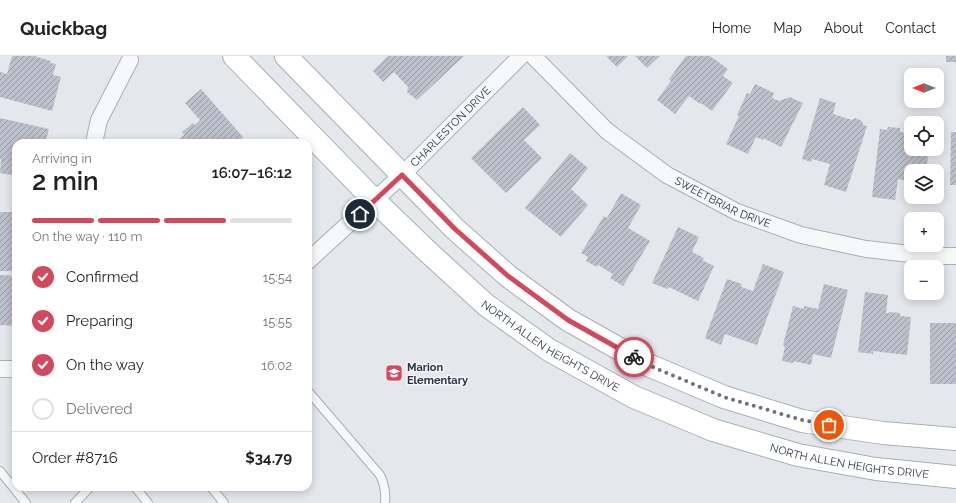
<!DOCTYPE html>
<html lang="en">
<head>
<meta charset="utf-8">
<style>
	:root { --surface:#fff; --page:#f2f2f2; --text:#222; --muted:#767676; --line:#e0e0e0; --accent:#d1495b }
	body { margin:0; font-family:Raleway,sans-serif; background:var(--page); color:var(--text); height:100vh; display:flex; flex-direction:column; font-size:15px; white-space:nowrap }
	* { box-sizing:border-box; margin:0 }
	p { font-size:13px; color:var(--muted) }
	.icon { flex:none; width:22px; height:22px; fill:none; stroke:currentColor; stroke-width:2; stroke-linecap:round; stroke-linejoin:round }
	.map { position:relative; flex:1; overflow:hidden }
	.side { position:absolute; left:12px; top:83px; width:300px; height:352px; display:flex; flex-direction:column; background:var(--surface); border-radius:12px; box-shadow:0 2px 10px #0003 }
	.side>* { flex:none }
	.needle { width:26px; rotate:270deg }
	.fabs { position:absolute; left:904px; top:12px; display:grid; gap:8px }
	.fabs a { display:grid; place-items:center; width:40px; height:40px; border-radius:8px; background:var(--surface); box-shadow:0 2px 10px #0003; font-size:20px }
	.pin { position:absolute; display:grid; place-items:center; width:34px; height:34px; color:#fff; margin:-17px; border:2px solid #fff; border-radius:50%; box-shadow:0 1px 4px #0007 }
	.courier { position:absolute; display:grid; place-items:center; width:40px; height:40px; margin:-20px; border:3px solid #d1495b; border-radius:50%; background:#fff; color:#222; box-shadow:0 1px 5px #0007 }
	.overview em { font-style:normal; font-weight:600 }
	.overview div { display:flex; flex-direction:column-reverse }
	.overview { display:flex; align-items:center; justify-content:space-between; height:68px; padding:0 20px }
	h1 { font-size:26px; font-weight:600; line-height:30px }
	.bar { display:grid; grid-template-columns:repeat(4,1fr); gap:6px 4px; align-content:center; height:48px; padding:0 20px }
	.bar i { height:5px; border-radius:3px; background:var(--line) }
	.bar .current { background:var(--accent) }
	.bar p { grid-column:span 4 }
	.line { display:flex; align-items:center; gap:10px; padding:0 20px; border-top:1px solid var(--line) }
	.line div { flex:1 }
	ol { padding:0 20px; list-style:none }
	li { display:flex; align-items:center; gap:12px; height:44px }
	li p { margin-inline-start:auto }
	li .icon { padding:4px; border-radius:50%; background:var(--accent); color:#fff; stroke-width:4 }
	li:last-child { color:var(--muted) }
	li i { width:22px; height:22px; border:2px solid var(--line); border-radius:50% }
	header { display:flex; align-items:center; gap:24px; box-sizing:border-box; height:56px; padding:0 20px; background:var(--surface); border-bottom:1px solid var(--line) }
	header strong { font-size:19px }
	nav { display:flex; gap:22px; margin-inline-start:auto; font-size:14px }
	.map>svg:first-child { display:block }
</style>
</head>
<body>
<header>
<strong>Quickbag</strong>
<nav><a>Home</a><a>Map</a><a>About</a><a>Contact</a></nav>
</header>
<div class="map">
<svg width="956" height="447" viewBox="0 0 956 447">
	<defs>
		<pattern id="building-hatch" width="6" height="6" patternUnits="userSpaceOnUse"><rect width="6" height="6" fill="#bbc0ca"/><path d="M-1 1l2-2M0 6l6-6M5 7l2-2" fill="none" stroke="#989da6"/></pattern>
	</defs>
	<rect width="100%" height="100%" fill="#e4e7ec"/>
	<!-- building -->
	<path fill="url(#building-hatch)" d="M12 0H34L51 5 50 7 56 8 53 19 61 21 52 55 0 41V16L7 18Z
		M388 0H464L417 44 407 36 408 31 394 16 383 26 373 15Z
		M606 0H628L617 11Z
		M635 0H660L647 12Z
		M686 0H710L728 13 723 20 733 27 712 55 701 47 700 48 689 40 675 58 657 44 671 25 669 23Z
		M946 0H956V6H946Z
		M755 28 774 37 772 42 779 45 790 41 803 47 781 91 763 82V84L756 81 748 98 726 88 739 60 737 59 747 37 750 38Z
		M201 33 243 81 236 87H183L180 83 184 79 182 76 193 67 195 69 200 64 185 47Z
		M820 42 836 47 833 58 852 64 855 62 862 65 863 69 867 70 846 136 824 129 830 108 812 103 811 106 802 103Z
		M523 51 540 69 524 84 542 102 506 137 471 102Z
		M0 62 49 73 45 87H16V120L0 117 1 103H0Z
		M888 71 900 72V76L911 78V93H929L926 115H911V129H909V125L898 123 895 144 872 141 880 73 887 74Z
		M951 76H956V129H950Z
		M570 97 588 112 571 133 588 149 561 181 525 152Z
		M621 137 641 149 628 172 650 185 623 230 610 222 613 218 598 209 597 211 586 205 588 201 581 197 604 160 607 162Z
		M0 156H16V215H0Z
		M678 171 699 181 692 196 704 202 702 204 714 210 698 245 669 231 667 233 652 227Z
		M763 208 784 216 757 289 725 278 721 289 705 282 727 223 742 228 741 231 753 235Z
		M0 219 16 220V270L0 269Z
		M824 228 848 234 831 302 813 298 811 309 794 305 793 307 782 305 785 290 783 289 793 250 804 253V250L818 253Z
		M865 236 888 239 886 257H889L890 256 900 257V260L911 261 907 299 873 295V298L858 296Z
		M930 267H956V328H930Z"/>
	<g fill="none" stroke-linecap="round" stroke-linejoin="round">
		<!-- service casing -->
		<g stroke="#a9aeb7" stroke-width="10">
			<path id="service" d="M308 335 380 419C385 429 386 437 385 447
				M0 415 26 447
				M135 431 148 447
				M211 431 224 447
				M75 447 90 431"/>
		</g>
		<!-- minor casing -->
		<g stroke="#a9aeb7" stroke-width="18">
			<g id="minor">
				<path id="s1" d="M533 0 607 75 667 119 737 156 801 179 866 193 928 200H956"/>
				<path d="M94 87 99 64 130 4"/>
				<path id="s2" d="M308 205 402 119 521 0"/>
				<path d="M0 313H16"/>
			</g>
		</g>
		<!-- secondary casing -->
		<g stroke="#a9aeb7" stroke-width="24">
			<g id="secondary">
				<path id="s3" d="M234 0 374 144 428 196 486 249 549 294 634 341 713 374 798 399 876 413 956 421"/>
				<path d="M286 0 455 173 508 220 568 264 648 309 724 341 802 365 883 377 956 383"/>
			</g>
		</g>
		<!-- service -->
		<use href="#service" stroke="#f7f8fa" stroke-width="8"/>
		<!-- minor -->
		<use href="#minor" stroke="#f7f8fa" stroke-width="16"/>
		<!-- secondary -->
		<use href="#secondary" stroke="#fff" stroke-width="22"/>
	</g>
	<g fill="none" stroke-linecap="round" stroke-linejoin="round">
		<!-- done -->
		<path stroke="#6c737f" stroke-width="4" stroke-dasharray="0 7.2" d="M634 301 648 309 724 341 802 364 829 369"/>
		<!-- route -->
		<path stroke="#d1495b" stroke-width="5" d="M360 158 402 119 455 173 508 220 568 264 634 301"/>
	</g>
	<!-- icons -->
	<defs>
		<g id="school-square" transform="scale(0.9)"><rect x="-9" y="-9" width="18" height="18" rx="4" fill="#d1495b" stroke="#f4f6f9"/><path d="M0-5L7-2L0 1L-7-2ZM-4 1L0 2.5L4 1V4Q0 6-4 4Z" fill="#fff"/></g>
	</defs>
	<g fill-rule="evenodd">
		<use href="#school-square" x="394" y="317"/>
	</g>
	<g text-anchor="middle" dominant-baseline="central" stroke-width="3" stroke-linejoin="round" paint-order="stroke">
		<!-- street labels -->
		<g font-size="11" fill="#2b3445" stroke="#f4f6f9">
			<text stroke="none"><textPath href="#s2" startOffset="196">CHARLESTON DRIVE</textPath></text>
			<text stroke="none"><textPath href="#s1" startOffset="242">SWEETBRIAR DRIVE</textPath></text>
			<text stroke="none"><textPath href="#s3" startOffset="431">NORTH ALLEN HEIGHTS DRIVE</textPath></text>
			<text stroke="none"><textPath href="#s3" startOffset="755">NORTH ALLEN HEIGHTS DRIVE</textPath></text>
		</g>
		<!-- poi labels -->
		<g font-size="11" font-weight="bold" fill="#2b3445" stroke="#f4f6f9" text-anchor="start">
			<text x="407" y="311">Marion<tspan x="407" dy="13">Elementary</tspan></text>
		</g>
	</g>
</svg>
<div class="fabs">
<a><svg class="needle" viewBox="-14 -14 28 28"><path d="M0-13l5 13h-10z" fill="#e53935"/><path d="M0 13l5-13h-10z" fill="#767676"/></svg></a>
<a><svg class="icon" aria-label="locate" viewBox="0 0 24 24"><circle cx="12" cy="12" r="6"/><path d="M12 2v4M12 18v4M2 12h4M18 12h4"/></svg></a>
<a><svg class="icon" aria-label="layers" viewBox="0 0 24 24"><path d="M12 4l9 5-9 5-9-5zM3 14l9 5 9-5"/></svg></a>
<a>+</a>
<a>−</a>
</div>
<div class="pin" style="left:829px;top:369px;background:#ea580c"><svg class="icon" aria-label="bag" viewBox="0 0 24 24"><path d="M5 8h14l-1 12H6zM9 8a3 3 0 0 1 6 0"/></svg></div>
<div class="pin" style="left:360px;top:158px;background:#1f2937"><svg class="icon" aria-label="home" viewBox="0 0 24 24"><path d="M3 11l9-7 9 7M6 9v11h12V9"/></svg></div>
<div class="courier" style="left:634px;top:301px"><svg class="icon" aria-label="bike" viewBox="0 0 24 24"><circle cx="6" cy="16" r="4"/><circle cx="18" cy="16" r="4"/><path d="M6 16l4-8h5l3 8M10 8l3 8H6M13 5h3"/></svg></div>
<section class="side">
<div class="overview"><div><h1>2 min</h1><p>Arriving in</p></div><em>16:07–16:12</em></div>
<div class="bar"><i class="current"></i><i class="current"></i><i class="current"></i><i></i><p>On the way · 110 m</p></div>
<ol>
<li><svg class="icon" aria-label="check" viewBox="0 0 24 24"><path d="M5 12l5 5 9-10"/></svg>Confirmed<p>15:54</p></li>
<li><svg class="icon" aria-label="check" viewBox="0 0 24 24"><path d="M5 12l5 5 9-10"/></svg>Preparing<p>15:55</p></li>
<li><svg class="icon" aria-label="check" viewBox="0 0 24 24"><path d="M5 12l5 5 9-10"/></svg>On the way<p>16:02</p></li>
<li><i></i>Delivered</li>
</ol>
<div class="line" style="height:52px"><div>Order #8716</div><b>$34.79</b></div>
</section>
</div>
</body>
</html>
